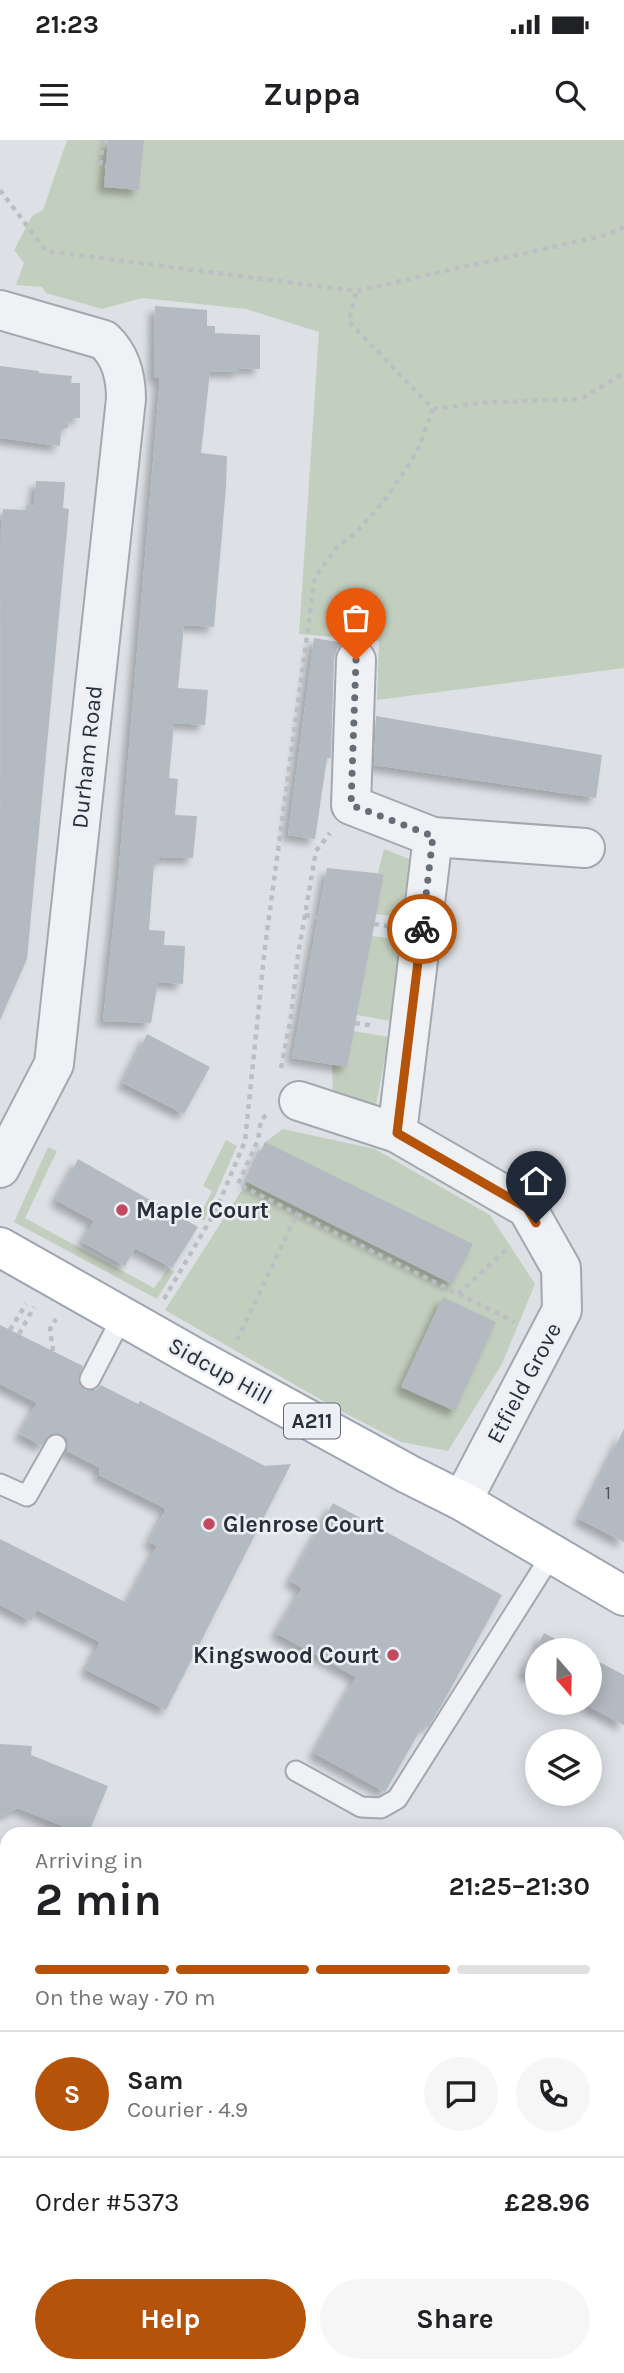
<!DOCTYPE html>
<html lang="en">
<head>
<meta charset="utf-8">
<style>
	:root { --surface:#fff; --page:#f6f6f6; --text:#202124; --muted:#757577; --line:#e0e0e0; --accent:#b45309 }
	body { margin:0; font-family:Karla,sans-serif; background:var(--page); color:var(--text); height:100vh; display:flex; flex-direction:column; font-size:26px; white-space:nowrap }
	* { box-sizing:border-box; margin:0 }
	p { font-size:23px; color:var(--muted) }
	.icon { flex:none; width:38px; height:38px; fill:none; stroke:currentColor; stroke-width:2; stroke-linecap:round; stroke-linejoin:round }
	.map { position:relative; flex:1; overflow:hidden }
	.details { position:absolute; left:0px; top:1687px; width:625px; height:546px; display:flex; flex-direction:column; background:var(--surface); border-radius:21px 21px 0 0; box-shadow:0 4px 18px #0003 }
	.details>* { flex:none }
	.needle { width:46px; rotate:160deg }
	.tools { position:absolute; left:525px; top:1498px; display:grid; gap:14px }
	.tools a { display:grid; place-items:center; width:77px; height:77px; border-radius:50%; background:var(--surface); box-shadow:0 4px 18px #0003; font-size:35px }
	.pin { position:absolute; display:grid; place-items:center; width:60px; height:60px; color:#fff; margin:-72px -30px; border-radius:50% 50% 50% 0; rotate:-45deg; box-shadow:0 0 7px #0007 }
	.pin .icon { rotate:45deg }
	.courier { position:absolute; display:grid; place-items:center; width:70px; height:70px; margin:-35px; border:5px solid #b45309; border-radius:50%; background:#fff; color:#222; box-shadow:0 2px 9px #0007 }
	.summary em { font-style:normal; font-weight:700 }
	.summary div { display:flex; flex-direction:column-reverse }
	.summary { display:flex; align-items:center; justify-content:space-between; height:119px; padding:0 35px }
	h1 { font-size:46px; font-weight:700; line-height:52px }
	.bar { display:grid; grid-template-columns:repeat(4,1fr); gap:10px 7px; align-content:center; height:84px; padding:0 35px }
	.bar i { height:9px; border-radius:5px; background:var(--line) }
	.bar .selected { background:var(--accent) }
	.bar p { grid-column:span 4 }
	.line { display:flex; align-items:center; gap:18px; padding:0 35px; border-top:2px solid var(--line) }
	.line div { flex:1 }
	.round { display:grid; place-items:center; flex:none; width:74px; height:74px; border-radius:37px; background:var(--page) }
	.primary-button { display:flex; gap:14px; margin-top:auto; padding:14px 35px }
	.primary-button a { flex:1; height:80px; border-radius:42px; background:var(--accent); color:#fff; font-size:28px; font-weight:700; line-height:80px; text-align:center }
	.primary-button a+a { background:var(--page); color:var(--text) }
	.status { display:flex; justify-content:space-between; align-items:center; height:49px; padding:0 35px; background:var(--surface); direction:ltr }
	.status svg { height:19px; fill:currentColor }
	header { display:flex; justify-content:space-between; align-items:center; height:91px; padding:0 35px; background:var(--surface); font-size:32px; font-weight:700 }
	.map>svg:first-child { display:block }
</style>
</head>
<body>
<div class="status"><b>21:23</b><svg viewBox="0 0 49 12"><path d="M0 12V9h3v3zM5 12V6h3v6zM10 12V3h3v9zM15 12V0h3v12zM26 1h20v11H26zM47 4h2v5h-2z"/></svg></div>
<header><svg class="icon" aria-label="menu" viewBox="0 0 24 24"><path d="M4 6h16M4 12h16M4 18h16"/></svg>Zuppa<svg class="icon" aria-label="search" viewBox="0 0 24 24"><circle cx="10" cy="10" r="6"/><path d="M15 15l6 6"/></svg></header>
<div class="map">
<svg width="624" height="2233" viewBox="0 0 624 2233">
	<defs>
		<filter id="shadow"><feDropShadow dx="-6" dy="6" stdDeviation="3.5" flood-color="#0004"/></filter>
	</defs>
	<rect width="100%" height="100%" fill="#dde1e6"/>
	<!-- green -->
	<path fill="#c3cfbe" d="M67 0H624V528L377 560 379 501 299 494 319 192 246 169 142 158 102 169 46 153 42 147 16 145 24 123 14 110 32 76 43 70Z
		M384 709 417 722 408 778 376 774 384 734 378 733Z
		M372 796 403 800 391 881 357 875Z
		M353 891 389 897 376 965 365 970 333 958 332 924Z
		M283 989 375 1009 490 1075 535 1144 502 1224 448 1311 401 1302 337 1269 165 1170 247 1042 265 1002Z
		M226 1000 237 1006 204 1081 199 1077 212 1051 203 1046Z
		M48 1007 57 1011 25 1078 154 1148 168 1128 174 1131 157 1159 14 1082Z"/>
	<!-- building -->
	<path fill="#b4bac2" filter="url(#shadow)" d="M108 0H144L139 50 104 47Z
		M155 166 207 170V186H215V193L260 195V229L239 228V232L210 231 201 313 227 316 226 347 214 487 184 485 178 548 208 550 205 585 174 583 169 638 178 639 175 675 197 676 193 718 160 717V723H154L149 790 165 791 164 805 185 806 183 844 158 842 151 883 103 881 117 752 160 238H154Z
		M0 226 39 231V233L72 236 71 243H80V278H69L68 288 61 289 60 306 0 298Z
		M36 341 65 342 63 368 69 369 27 819 0 880 1 385 3 369 26 370V365L34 366Z
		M314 498 343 503 337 509 334 519 331 618H327L315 699 288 695Z
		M376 576 602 615 596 658 374 625Z
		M327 728 384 734 347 927 292 918Z
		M147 894 210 927 184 974 123 943Z
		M265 1002 473 1104 452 1144 247 1042Z
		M78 1019 198 1087 172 1128 135 1108 125 1126 82 1102 94 1081 56 1060Z
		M443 1157 496 1182 455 1271 401 1247Z
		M0 1185 83 1226 78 1240 85 1250H96L101 1245 138 1264 140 1261 265 1326 291 1324 166 1570 86 1530 100 1502 37 1470 31 1481 0 1465V1399L127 1463 157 1406 149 1402 166 1369 99 1335 100 1328 67 1311V1299L61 1294H50L42 1306 20 1294 37 1263 0 1244Z
		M624 1289V1402L579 1379Z
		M333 1363 502 1455 444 1561 428 1588 423 1585 385 1652 314 1613 356 1537 276 1493 302 1448 290 1441Z
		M544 1493 577 1510H537V1539L523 1532Z
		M590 1517 624 1535V1585L582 1563H590Z
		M0 1604 32 1606 31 1615 108 1646 88 1694H82L18 1668 0 1677Z"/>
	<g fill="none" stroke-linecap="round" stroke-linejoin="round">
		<!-- lane casing -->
		<g stroke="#a3a8af" stroke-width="23">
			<path id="lane" d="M90 1239 122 1177
				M0 1344 27 1356 56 1305
				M296 1631 361 1667 381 1668 397 1659 552 1414"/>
		</g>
		<!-- street casing -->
		<g stroke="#a3a8af" stroke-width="42">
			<path id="street" d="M0 170 104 200C121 216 126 236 126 259L54 924 0 1028
				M356 520 351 665 433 697 585 708
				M299 961 397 993 527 1068 561 1128 562 1170 462 1361
				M397 993 433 697
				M618 2043 624 2052"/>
		</g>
		<!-- primary casing -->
		<g stroke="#9da5b0" stroke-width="42">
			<path id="primary" d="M0 1107 194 1217 408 1334 462 1361 624 1456"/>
		</g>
		<!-- path -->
		<path stroke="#bbbfc4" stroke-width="4.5" stroke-dasharray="5 5" stroke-linecap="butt" d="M103 0 100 25 106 26
			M0 50 46 111 356 151 606 95 624 87
			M433 269 479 263 581 259 624 233
			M305 775 317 777
			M374 784 387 786
			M355 883 375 886
			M281 928 291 877 298 815 316 711 330 693
			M266 975 261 980 258 1000 238 1044 297 1074
			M458 1154 509 1107
			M164 1159 216 1070 245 1001 265 807 315 437 337 407 357 392 387 357 417 312 433 269 349 182 356 151
			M10 1190 26 1164
			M19 1194 34 1167
			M237 1200 297 1074 515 1182
			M53 1211 50 1189 56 1179"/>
		<!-- lane -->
		<use href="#lane" stroke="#eff1f4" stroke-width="19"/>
		<!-- street -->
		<use href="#street" stroke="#eff1f4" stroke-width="38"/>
		<!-- secondary -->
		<path stroke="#fff" stroke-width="38" d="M618 1888 624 1882
			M55 2233 59 2226"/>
		<!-- primary -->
		<use href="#primary" stroke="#fff" stroke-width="38"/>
	</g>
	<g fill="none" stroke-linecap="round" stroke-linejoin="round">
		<!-- done -->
		<path stroke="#676d77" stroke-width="7" stroke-dasharray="0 12.6" d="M356 520 351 665 433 696 422 789"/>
		<!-- route -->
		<path stroke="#b45309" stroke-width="9" d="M422 789 397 993 527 1068 536 1083"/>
	</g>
	<!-- markers -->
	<g fill="#c34960" stroke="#eceff3" stroke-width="2.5">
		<circle cx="122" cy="1070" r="7"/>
		<circle cx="209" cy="1384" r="7"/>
		<circle cx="393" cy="1515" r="7"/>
	</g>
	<g text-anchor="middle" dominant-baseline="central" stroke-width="5" stroke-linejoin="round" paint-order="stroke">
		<!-- number labels -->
		<g font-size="19" fill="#4a525d">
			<text x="608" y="1353">1</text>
		</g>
		<!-- shield labels -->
		<rect fill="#eceff3" stroke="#626972" stroke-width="2" x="284" y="1263.5" width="56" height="35" rx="5"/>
		<g font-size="21" font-weight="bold" fill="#272f3b">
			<text x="312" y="1281">A211</text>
		</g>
		<!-- street labels -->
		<g font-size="23" fill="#272f3b" stroke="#eceff3">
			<text transform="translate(87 617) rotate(-84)">Durham Road</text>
			<text transform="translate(220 1231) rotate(29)">Sidcup Hill</text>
			<text transform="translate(524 1243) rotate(-62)">Etfield Grove</text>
		</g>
		<!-- poi labels -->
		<g font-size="23" font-weight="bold" fill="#272f3b" stroke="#eceff3" text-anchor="start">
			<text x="136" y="1070">Maple Court</text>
			<text x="223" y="1384">Glenrose Court</text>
			<text x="379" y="1515" text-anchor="end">Kingswood Court</text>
		</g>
	</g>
</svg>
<div class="tools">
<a><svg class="needle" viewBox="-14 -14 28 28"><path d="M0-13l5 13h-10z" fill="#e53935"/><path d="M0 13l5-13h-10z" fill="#757577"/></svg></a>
<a><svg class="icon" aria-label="layers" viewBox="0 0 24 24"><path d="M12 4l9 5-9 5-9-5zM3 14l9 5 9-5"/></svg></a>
</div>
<div class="pin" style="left:356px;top:520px;background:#ea580c"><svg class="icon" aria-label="bag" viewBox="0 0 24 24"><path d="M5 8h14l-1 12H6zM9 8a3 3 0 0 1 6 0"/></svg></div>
<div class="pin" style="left:536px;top:1083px;background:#1f2937"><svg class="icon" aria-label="home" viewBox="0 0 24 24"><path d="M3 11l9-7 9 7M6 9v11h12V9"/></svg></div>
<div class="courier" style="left:422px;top:789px"><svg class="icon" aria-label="bike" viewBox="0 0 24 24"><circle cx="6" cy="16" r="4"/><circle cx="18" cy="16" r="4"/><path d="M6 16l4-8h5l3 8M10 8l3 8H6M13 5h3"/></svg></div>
<section class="details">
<div class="summary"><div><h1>2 min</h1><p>Arriving in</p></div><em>21:25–21:30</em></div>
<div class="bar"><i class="selected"></i><i class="selected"></i><i class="selected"></i><i></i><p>On the way · 70 m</p></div>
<div class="line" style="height:126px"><b class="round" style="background:var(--accent);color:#fff">S</b><div><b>Sam</b><p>Courier · 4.9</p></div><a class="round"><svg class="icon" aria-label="chat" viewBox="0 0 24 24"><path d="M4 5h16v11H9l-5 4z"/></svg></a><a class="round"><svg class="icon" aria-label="phone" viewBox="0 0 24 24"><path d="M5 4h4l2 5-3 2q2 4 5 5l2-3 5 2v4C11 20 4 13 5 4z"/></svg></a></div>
<div class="line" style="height:91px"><div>Order #5373</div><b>£28.96</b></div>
<div class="primary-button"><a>Help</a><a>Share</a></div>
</section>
</div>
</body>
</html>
